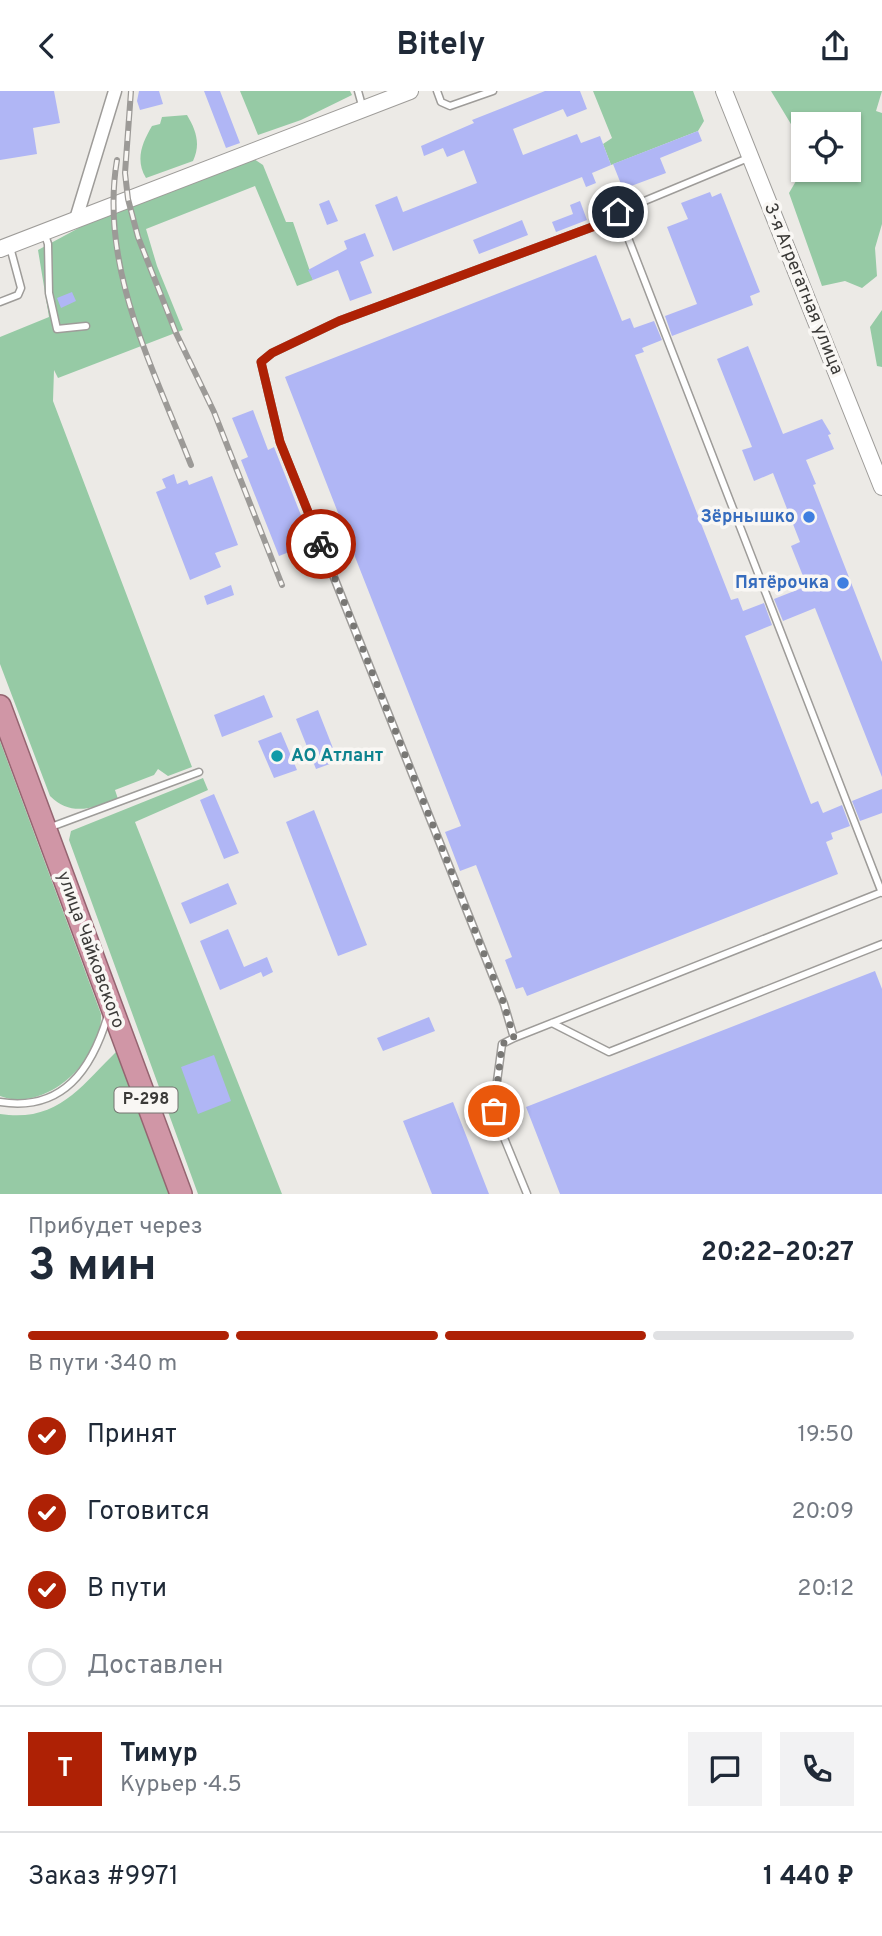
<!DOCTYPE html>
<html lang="ru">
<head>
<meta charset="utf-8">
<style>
	:root { --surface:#fff; --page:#f2f2f3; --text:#1f2937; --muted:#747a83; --line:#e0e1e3; --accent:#ae2105 }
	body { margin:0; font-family:Overpass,sans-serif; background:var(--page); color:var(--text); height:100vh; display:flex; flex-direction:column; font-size:26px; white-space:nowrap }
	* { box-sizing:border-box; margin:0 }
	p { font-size:23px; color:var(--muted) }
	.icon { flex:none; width:38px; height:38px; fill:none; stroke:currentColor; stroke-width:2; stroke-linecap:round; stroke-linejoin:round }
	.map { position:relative; height:1103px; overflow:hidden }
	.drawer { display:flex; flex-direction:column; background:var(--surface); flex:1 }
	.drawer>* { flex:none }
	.controls { position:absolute; left:791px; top:21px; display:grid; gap:14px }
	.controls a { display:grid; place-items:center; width:70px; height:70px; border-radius:0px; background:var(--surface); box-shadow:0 2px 5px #0004; font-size:35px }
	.pin { position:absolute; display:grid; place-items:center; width:60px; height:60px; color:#fff; margin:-30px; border:4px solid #fff; border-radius:50%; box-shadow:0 2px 7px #0007 }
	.courier { position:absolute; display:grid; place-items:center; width:70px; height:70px; margin:-35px; border:5px solid #ae2105; border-radius:50%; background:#fff; color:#222; box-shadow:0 2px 9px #0007 }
	.headline em { font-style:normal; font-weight:700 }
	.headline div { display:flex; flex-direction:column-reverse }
	.headline { display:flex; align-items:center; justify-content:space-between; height:119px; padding:0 28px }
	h1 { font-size:46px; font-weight:700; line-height:52px }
	.bar { display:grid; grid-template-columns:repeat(4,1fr); gap:10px 7px; align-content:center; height:84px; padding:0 28px }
	.bar i { height:9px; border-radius:5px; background:var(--line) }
	.bar .active { background:var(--accent) }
	.bar p { grid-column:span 4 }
	.line { display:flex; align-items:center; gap:18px; padding:0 28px; border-top:2px solid var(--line) }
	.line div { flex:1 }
	.round { display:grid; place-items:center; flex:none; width:74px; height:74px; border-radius:0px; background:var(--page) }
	ol { padding:0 28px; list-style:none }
	li { display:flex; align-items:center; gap:21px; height:77px }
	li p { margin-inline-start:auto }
	li .icon { padding:7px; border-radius:50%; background:var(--accent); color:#fff; stroke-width:4 }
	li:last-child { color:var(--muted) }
	li i { width:38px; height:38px; border:4px solid var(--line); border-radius:50% }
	header { display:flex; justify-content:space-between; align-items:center; height:91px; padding:0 28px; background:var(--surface); font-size:32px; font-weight:700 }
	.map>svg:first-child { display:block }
</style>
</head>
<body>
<header><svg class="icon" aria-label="back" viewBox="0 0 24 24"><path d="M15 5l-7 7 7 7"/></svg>Bitely<svg class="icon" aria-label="share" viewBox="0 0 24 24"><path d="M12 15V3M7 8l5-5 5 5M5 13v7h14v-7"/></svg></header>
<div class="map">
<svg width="882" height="1103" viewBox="0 0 882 1103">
	<rect width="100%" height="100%" fill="#eceae6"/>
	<!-- green -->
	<path fill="#96caa5" d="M240 0H350L352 4 301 29 258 44Z
		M593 0H693L704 30 698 40 611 74 603 53 612 47Z
		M771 0H882L876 20 882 22V133L875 157 877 185 862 197 845 190 822 195 789 102 803 78 849 79V33H803V53Z
		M187 24C196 39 201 53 193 70L146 87C135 69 142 52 152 35L160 33 162 26Z
		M254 68 263 74 286 131H293L313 189 297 195 255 95 146 138 157 175 183 239 58 287 54 279 53 310 192 676 168 685 158 678 154 684 115 699 118 708C93 717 71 726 50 705L0 573V246L49 226 38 159 88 132Z
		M882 219V276L877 275 870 236Z
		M0 650 101 923C103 968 46 1023 0 1005Z
		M203 687 208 699 135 731 282 1103H198L69 749 71 740Z
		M117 960 170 1103H0V1023C58 1032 81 995 117 960Z"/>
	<!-- building -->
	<path fill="#b0b6f5" d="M0 0H54L60 32 33 37 37 63 0 69Z
		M139 0H159L163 13 140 19 137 10Z
		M204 0H220L240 52 226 57Z
		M545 0H580L587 18 567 26 563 18 513 38 523 64 577 43 581 52 600 45 611 74 592 82 596 92 586 96 582 86 393 160 375 114 397 105 403 121 477 92 464 59 447 66 443 57 424 65 421 55 474 32 472 29Z
		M698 40 702 50 660 67 666 82 623 98 613 73Z
		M710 101 712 106 721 102 760 201 750 205 753 214 672 245 665 225 697 213 667 136 688 128 681 112Z
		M329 109 338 130 327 134 319 113Z
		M580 110 587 129 556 141 552 131 573 123 570 114Z
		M522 129 528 144 479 163 473 149Z
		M365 142 374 165 360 171 372 202 350 210 338 179 313 189 308 179 347 158 344 150Z
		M596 164 622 230 630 227 634 237 654 230 662 249 642 257 644 261 635 264 731 509 738 507 743 520 764 512 772 534 745 545 811 713 818 710 823 722 842 714 850 735 831 742 833 748 826 751 838 783 527 905 523 896 516 898 505 869 512 866 476 774 460 780 445 741 461 735 346 443 333 448 329 437 342 432 285 286Z
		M72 201 76 210 61 217 57 207Z
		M748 255 783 343 822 328 831 343 828 344 834 358 806 369 816 393 813 394 882 571V686L815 517 783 530 774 508 807 495 791 455 800 451 773 382 754 390 742 359 752 356 717 268Z
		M253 319 268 359 274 356 312 452 279 465 241 369 248 366 232 327Z
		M174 383 177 393 187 389 189 394 212 385 238 454 215 462 221 476 190 489 156 401 166 397 162 388Z
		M231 494 234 504 207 514 204 505Z
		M264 604 273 626 222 646 214 624Z
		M318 619 338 670 316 678 296 628Z
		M281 641 297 679 274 687 258 650Z
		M882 698V722L860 730 852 710Z
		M214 703 239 762 224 768 200 709Z
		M314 719 367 854 338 865 286 731Z
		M228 792 237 813 190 833 181 812Z
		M228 838 244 876 267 866 273 881 263 886 261 881 220 899 200 850Z
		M875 880 882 898V1103H560L526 1016Z
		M429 926 435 940 383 960 377 947Z
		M214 964 231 1010 198 1023 181 976Z
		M453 1011 489 1103H432L403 1030Z"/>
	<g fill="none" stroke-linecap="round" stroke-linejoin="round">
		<!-- service casing -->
		<g stroke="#9e9c99" stroke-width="9">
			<path id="service" d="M358 0 363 18
				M437 0 441 11 450 15 493 0
				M618 121 882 802
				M44 141 48 153 49 202 57 238 86 235
				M0 211 18 204 21 197 10 156
				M51 736 199 681
				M552 932 609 961 882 853
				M514 947 882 801
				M0 1011C63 1021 92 978 108 924
				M527 1103 493 1020 502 953 514 947 504 913 280 351 261 271 272 262 339 230 603 132 618 121 748 67"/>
		</g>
		<!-- minor casing -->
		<g stroke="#9e9c99" stroke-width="15">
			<path id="minor" d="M76 128 115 0"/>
		</g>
		<!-- tertiary casing -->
		<g stroke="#9e9c99" stroke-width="18">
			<path id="tertiary" d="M724 0 882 396
				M0 158 410 0"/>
		</g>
		<!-- trunk casing -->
		<g stroke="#956571" stroke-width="24">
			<path id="trunk" d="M0 615 181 1103"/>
		</g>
		<!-- service -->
		<use href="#service" stroke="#fff" stroke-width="6"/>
		<!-- minor -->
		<use href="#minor" stroke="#fff" stroke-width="12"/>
		<!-- tertiary -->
		<use href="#tertiary" stroke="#fff" stroke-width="16"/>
		<!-- trunk -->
		<use href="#trunk" stroke="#d096a6" stroke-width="21"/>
		<!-- rail casing -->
		<g stroke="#9c9a97" stroke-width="6">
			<path id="rail" d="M131 0 125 82 128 108 138 146 176 242 214 321 282 494
				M117 69C99 176 153 276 191 374"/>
		</g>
		<!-- rail -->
		<use href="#rail" stroke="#f9f7f4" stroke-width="3.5" stroke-dasharray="10" stroke-linecap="butt"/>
	</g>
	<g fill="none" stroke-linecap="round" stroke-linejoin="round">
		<!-- done -->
		<path stroke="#797875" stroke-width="7" stroke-dasharray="0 12.6" d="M321 453 504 913 514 947 502 953 494 1020"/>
		<!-- route -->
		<path stroke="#ae2105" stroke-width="9" d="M321 453 280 351 261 271 272 262 339 230 603 132 618 121"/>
	</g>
	<!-- markers -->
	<g fill="#3f7fe0" stroke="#f9f7f4" stroke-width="2.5">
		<circle cx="809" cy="426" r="7"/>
		<circle cx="843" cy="492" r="7"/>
	</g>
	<circle fill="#0f9aa8" stroke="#f9f7f4" stroke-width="2.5" cx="277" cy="665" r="7"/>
	<g text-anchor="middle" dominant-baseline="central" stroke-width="7" stroke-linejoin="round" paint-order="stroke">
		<!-- shield labels -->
		<rect fill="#f9f7f4" stroke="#747370" stroke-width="2" x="114.5" y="996.5" width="63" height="25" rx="5"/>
		<g font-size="16" font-weight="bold" fill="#3b3a38">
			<text x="146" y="1009">Р-298</text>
		</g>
		<!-- street labels -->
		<g font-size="18" fill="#3b3a38" stroke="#f9f7f4">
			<text transform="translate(803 198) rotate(68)">3-я Агрегатная улица</text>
			<text transform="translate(90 859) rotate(70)">улица Чайковского</text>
		</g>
		<!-- shop labels -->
		<g font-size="18" font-weight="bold" fill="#366cbe" stroke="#f9f7f4" text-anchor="end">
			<text x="795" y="426">Зёрнышко</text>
			<text x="829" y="492">Пятёрочка</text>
		</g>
		<!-- culture labels -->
		<g font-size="18" font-weight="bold" fill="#0d838f" stroke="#f9f7f4" text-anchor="start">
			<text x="291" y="665">АО Атлант</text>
		</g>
	</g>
</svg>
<div class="controls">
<a><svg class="icon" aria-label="locate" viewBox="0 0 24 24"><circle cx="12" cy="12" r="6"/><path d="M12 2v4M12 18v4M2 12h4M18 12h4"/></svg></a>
</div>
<div class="pin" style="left:494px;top:1020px;background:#ea580c"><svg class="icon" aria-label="bag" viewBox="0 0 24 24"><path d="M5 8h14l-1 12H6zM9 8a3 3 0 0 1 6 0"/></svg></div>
<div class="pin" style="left:618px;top:121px;background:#1f2937"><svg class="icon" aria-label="home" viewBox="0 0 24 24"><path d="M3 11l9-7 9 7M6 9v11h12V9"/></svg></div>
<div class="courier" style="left:321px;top:453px"><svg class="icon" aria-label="bike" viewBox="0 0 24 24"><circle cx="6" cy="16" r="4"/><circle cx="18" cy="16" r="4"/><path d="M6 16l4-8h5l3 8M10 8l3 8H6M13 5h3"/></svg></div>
</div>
<section class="drawer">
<div class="headline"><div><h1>3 мин</h1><p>Прибудет через</p></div><em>20:22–20:27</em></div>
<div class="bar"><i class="active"></i><i class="active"></i><i class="active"></i><i></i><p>В пути · 340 m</p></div>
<ol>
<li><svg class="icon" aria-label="check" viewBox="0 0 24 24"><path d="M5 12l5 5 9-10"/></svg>Принят<p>19:50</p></li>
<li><svg class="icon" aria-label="check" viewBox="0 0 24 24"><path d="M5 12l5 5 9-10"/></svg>Готовится<p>20:09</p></li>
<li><svg class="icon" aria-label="check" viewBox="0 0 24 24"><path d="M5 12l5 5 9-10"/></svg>В пути<p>20:12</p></li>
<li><i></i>Доставлен</li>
</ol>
<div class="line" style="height:126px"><b class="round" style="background:var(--accent);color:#fff">Т</b><div><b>Тимур</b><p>Курьер · 4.5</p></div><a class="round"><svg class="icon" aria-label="chat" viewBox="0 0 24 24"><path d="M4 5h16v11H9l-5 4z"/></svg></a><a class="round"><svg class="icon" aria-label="phone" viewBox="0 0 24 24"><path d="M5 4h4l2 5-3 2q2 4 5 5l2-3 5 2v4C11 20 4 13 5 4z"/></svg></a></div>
<div class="line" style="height:91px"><div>Заказ #9971</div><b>1 440 ₽</b></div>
</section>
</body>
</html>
